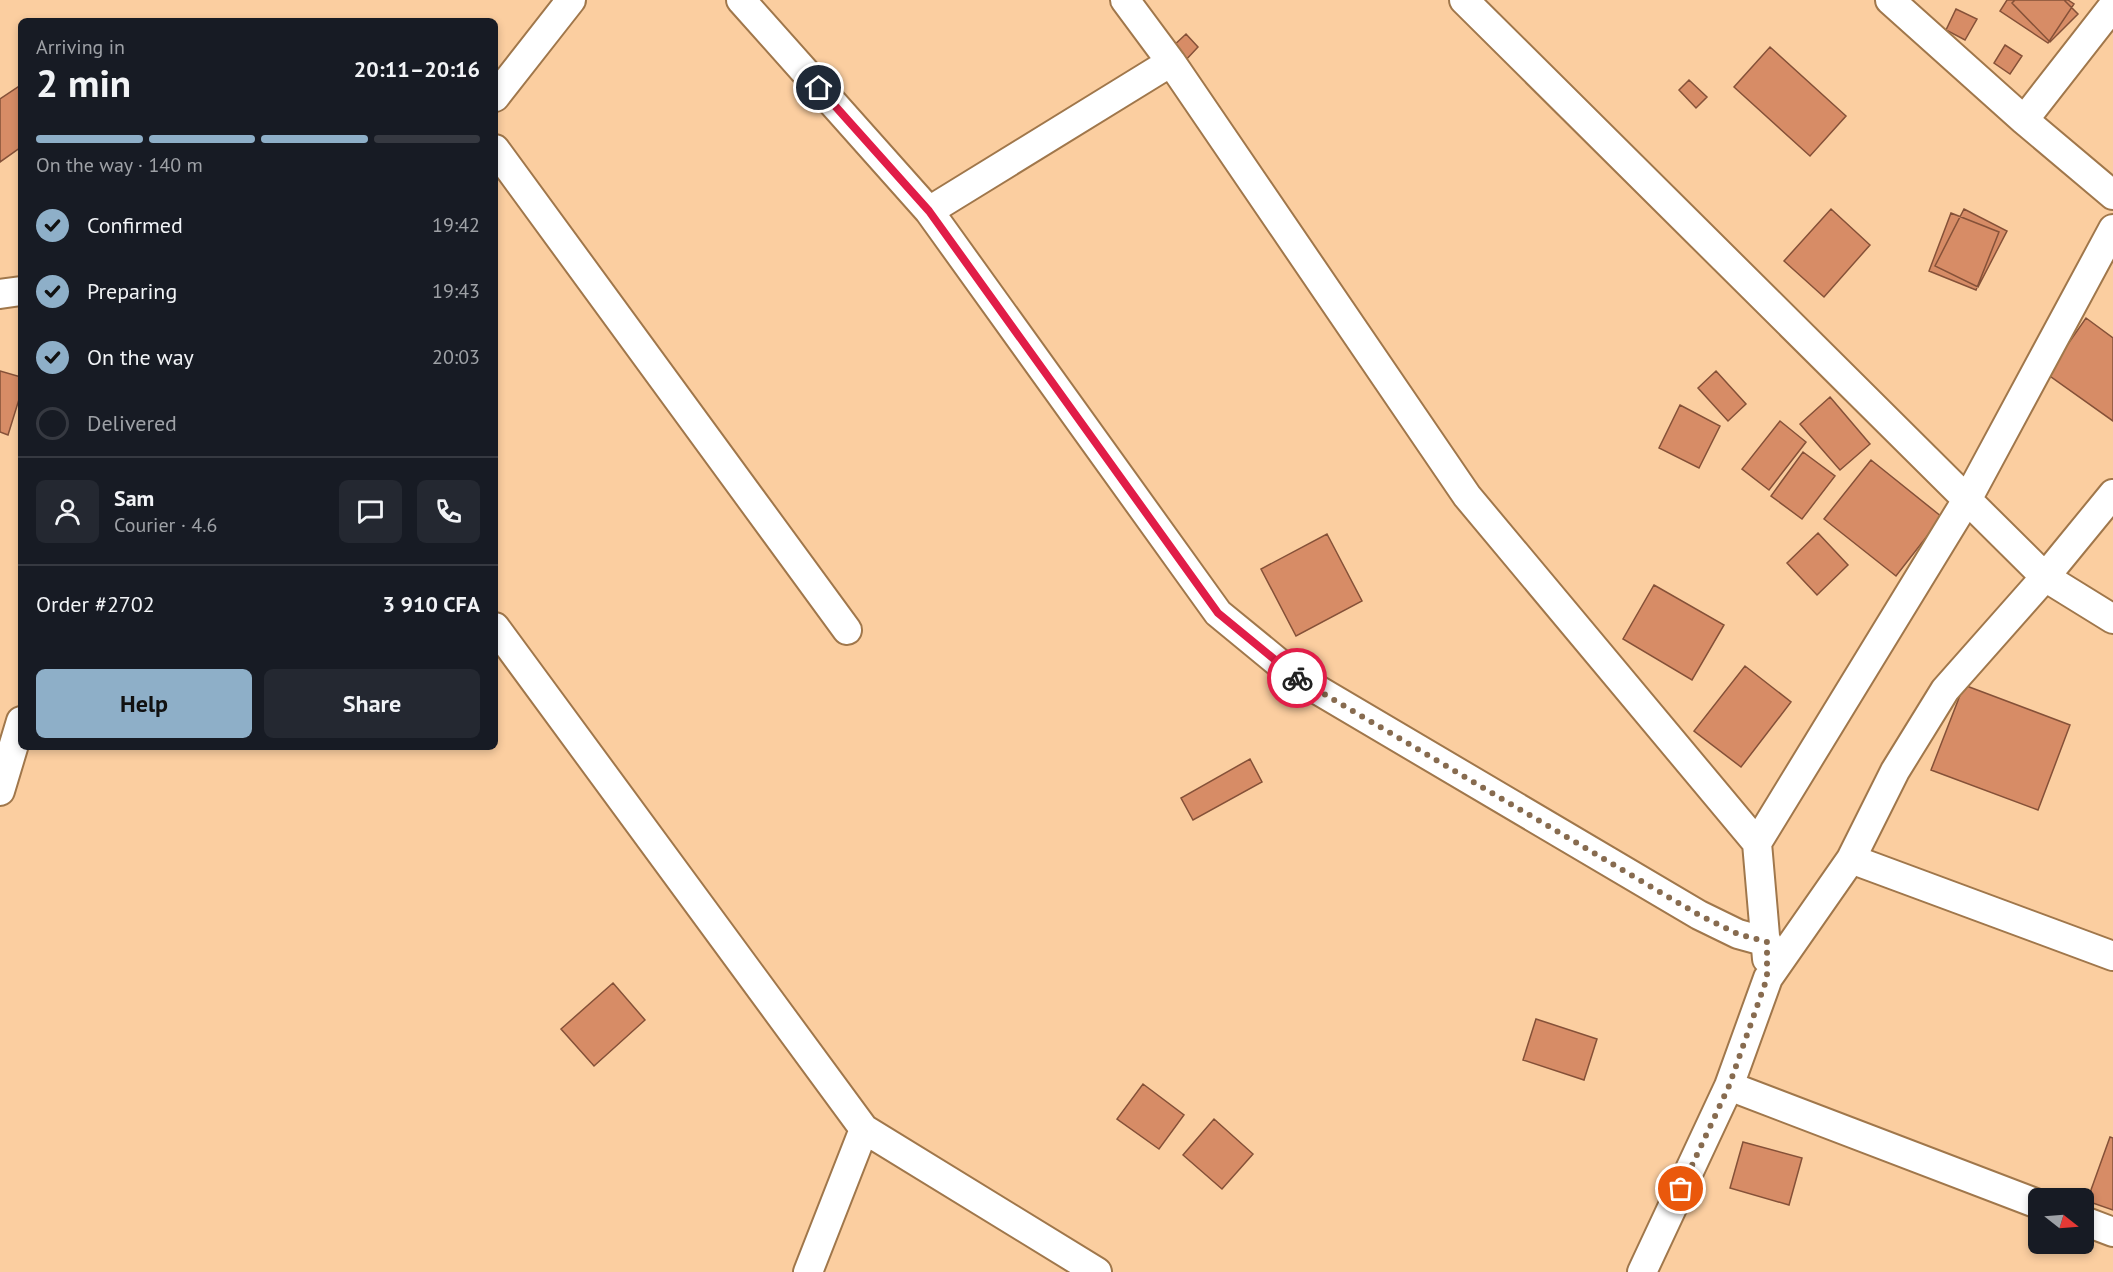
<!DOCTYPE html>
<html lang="en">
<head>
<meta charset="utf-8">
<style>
	:root { --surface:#171b24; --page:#242831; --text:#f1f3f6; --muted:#9ea1a6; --line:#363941; --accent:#8eafc8 }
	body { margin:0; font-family:"PT Sans",sans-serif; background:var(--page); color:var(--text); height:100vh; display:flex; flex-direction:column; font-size:22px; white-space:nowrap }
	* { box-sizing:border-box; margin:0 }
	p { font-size:20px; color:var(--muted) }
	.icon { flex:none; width:33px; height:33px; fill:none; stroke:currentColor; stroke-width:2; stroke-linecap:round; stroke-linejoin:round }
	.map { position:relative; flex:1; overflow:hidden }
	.sheet { position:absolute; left:18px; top:18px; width:480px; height:732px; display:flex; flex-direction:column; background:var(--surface); border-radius:9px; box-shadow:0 3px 9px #0003 }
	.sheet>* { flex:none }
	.needle { width:39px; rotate:107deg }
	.controls { position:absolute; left:2028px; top:1188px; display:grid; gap:12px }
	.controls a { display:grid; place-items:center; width:66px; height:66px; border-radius:9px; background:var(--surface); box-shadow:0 3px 9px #0003; font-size:30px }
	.pin { position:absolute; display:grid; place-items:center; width:51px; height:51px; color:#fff; margin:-26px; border:3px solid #fff; border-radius:50%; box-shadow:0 2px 6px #0007 }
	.courier { position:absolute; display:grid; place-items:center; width:60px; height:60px; margin:-30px; border:4px solid #e11d48; border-radius:50%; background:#fff; color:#222; box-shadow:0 2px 8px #0007 }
	.headline em { font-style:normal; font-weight:600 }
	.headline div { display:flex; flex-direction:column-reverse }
	.headline { display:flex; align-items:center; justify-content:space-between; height:102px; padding:0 18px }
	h1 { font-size:39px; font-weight:600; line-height:45px }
	.bar { display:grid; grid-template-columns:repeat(4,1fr); gap:9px 6px; align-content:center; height:72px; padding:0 18px }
	.bar i { height:8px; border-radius:4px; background:var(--line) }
	.bar .selected { background:var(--accent) }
	.bar p { grid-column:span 4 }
	.line { display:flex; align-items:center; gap:15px; padding:0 18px; border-top:2px solid var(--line) }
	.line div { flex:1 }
	.round { display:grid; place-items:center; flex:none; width:63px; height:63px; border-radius:9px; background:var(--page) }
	ol { padding:0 18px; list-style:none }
	li { display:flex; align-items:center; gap:18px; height:66px }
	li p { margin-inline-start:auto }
	li .icon { padding:6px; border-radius:50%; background:var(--accent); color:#111; stroke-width:4 }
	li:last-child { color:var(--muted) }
	li i { width:33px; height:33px; border:3px solid var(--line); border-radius:50% }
	.primary-button { display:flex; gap:12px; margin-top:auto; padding:12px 18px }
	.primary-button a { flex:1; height:69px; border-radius:9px; background:var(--accent); color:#111; font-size:24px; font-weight:600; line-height:69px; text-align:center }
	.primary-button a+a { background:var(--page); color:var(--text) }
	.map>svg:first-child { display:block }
</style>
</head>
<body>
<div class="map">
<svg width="2113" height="1272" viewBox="0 0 2113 1272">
	<rect width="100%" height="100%" fill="#fbcea0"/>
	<!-- building -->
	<path fill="#d78c66" stroke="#855138" stroke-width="1.5" d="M2007 0H2068L2074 4 2048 43 2000 11Z
		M2015 0H2064L2078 14 2050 42 2012 3Z
		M1956 9 1977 19 1965 40 1946 30Z
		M1186 34 1198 47 1184 62 1171 48Z
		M2005 45 2022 56 2010 74 1994 63Z
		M1770 47 1846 116 1810 156 1734 87Z
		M1689 80 1707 97 1696 108 1679 90Z
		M21 85V147L0 162V99Z
		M1831 209 1870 245 1824 297 1784 261Z
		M1964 209 2007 231 1978 287 1935 266Z
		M1951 213 1999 232 1976 290 1929 271Z
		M2086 318 2113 338V421L2047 374Z
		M0 371 21 377V393L8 435 0 432Z
		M1716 371 1746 404 1728 421 1698 388Z
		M1830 397 1870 444 1840 470 1800 424Z
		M1680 405 1720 426 1699 468 1659 448Z
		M1780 421 1806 442 1769 490 1742 469Z
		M1803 452 1835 476 1802 519 1771 496Z
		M1871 460 1942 517 1896 576 1824 519Z
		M1818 533 1848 565 1817 595 1787 563Z
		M1327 534 1362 601 1296 636 1261 569Z
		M1654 585 1724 625 1692 680 1623 639Z
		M1745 666 1791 702 1741 767 1694 731Z
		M1964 685 2070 725 2038 810 1931 770Z
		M1250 759 1262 782 1193 820 1181 798Z
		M613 983 645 1020 594 1066 561 1029Z
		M1536 1019 1597 1039 1584 1080 1523 1060Z
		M1143 1084 1184 1115 1159 1149 1117 1119Z
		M1214 1119 1253 1154 1222 1189 1183 1155Z
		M2110 1137 2113 1138V1210L2087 1201Z
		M1743 1142 1802 1158 1789 1205 1730 1188Z"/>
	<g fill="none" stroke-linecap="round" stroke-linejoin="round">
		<!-- minor casing -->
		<g stroke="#a0774b" stroke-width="32">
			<path id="minor" d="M741 0 929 211 1218 613 1296 677 1699 915 1738 934 1767 942
				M1125 0 1171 62 1467 496 1757 843
				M1464 0 2045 577 2113 619
				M1890 0 2024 120 2113 195
				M495 97 571 0
				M2024 120 2113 6
				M495 149 847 630
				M929 211 1171 62
				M0 294 21 291
				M495 627 864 1129 1097 1272
				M0 791 21 721
				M1851 859 2113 956
				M1767 959 1757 843 1968 498 2113 229
				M1729 1086 2038 1204
				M2084 1221 2113 1232
				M808 1272 864 1129
				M1642 1272 1729 1086 1768 978 1851 859 1895 771 1945 690 2045 577 2113 494"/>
		</g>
		<!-- minor -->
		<use href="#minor" stroke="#fff" stroke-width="28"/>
	</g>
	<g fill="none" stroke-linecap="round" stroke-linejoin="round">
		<!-- done -->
		<path stroke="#876b4f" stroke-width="6" stroke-dasharray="0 10.8" d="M1297 678 1699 915 1738 934 1767 942V978L1729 1086 1681 1189"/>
		<!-- route -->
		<path stroke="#e11d48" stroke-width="8" d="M819 88 929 211 1218 613 1297 678"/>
	</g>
</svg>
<div class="controls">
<a><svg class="needle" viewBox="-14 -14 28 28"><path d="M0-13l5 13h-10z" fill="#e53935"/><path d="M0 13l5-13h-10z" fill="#9ea1a6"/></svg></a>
</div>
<div class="pin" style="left:1681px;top:1189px;background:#ea580c"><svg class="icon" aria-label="bag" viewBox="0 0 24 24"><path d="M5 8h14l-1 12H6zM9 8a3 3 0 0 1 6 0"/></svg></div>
<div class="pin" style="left:819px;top:88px;background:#1f2937"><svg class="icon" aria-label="home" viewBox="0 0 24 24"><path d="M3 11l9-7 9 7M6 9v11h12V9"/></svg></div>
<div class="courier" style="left:1297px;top:678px"><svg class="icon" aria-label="bike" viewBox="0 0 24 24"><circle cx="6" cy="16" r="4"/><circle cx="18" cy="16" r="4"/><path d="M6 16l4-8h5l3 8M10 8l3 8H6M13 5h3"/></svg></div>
<section class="sheet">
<div class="headline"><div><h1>2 min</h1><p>Arriving in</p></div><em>20:11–20:16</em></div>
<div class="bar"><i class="selected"></i><i class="selected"></i><i class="selected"></i><i></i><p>On the way · 140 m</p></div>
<ol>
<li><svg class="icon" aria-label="check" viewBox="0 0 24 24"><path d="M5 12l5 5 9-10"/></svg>Confirmed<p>19:42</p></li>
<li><svg class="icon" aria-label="check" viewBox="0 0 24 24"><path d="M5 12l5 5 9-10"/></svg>Preparing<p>19:43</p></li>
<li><svg class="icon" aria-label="check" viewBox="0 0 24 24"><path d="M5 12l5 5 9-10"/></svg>On the way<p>20:03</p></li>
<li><i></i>Delivered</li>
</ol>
<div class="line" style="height:108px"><a class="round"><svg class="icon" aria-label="person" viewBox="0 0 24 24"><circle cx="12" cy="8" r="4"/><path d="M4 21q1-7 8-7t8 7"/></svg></a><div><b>Sam</b><p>Courier · 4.6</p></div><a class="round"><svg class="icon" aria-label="chat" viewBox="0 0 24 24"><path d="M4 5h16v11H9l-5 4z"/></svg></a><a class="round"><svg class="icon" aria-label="phone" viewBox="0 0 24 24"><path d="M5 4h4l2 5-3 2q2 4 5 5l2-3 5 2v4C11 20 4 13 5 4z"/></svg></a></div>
<div class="line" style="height:78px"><div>Order #2702</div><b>3 910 CFA</b></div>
<div class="primary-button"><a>Help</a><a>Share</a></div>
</section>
</div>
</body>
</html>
